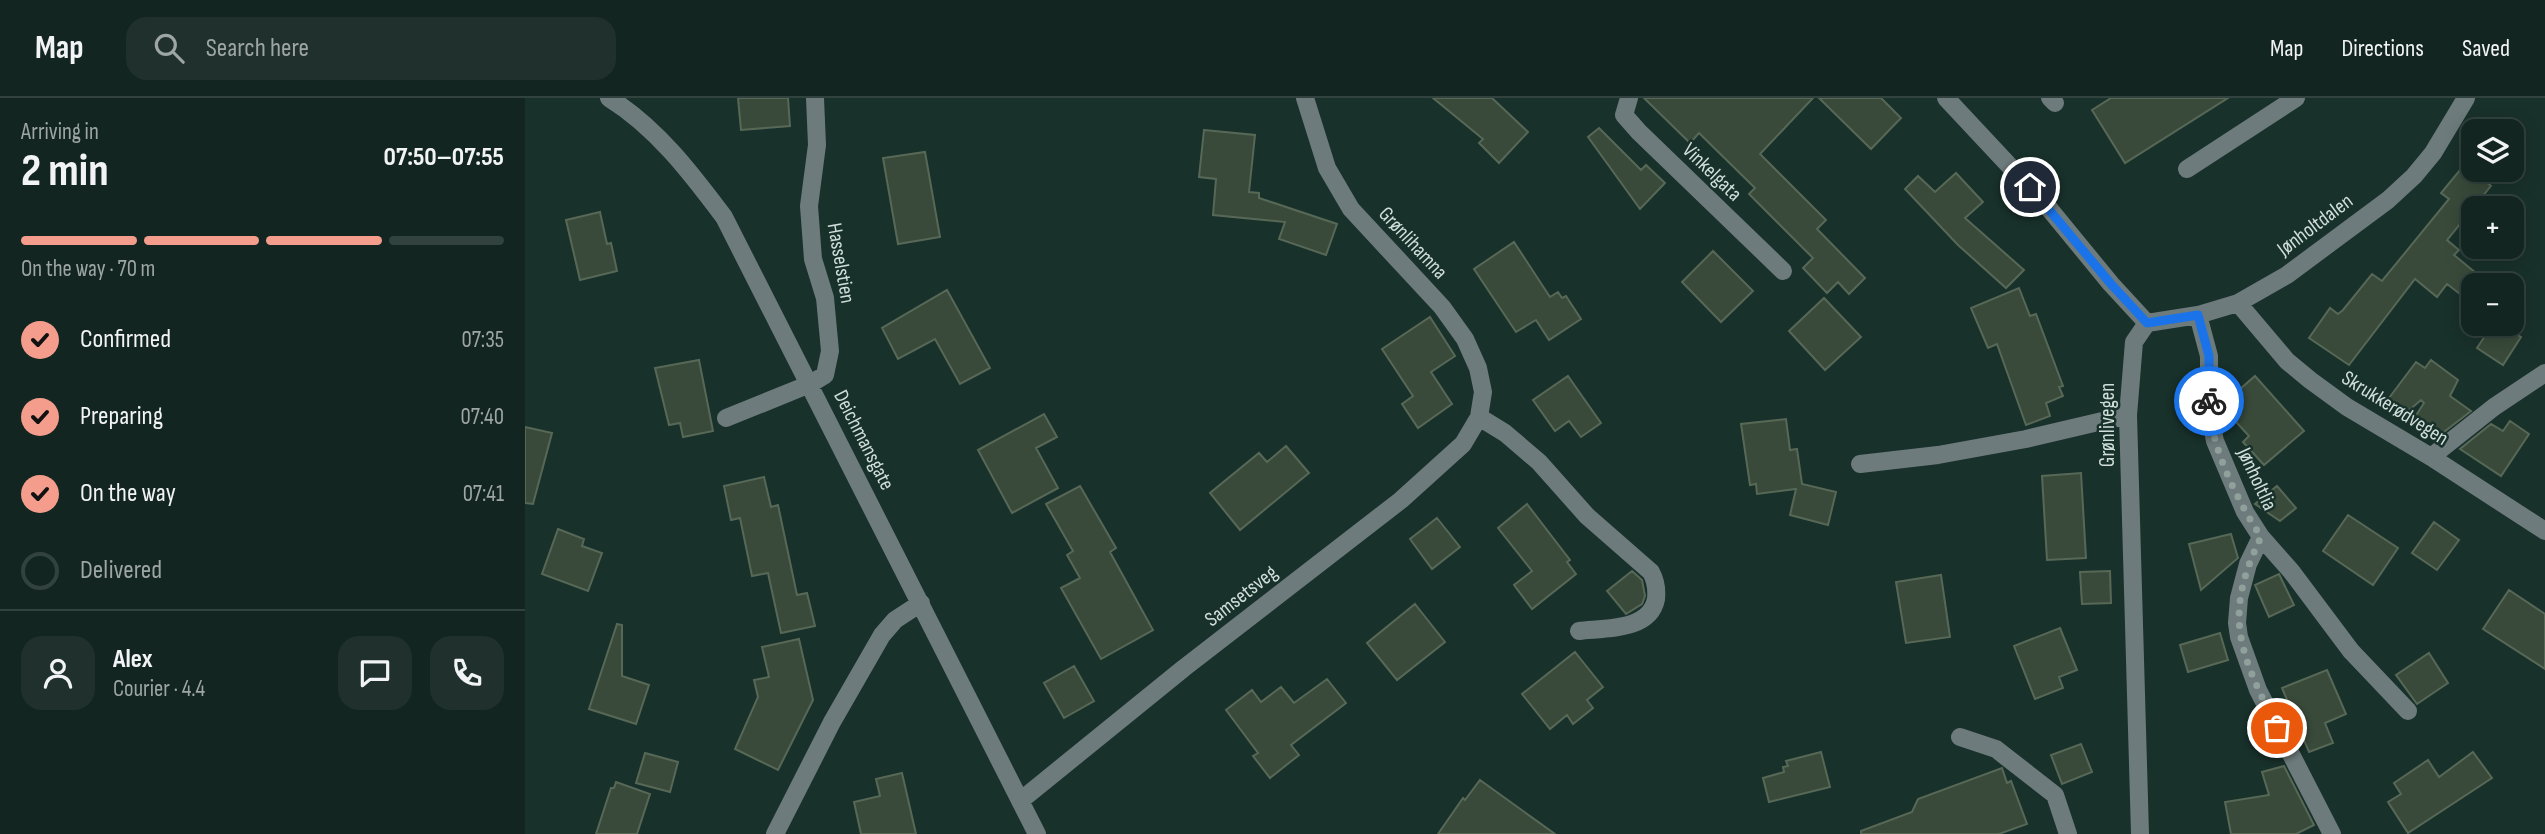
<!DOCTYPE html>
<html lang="en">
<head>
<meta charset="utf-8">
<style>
	:root { --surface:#132520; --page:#20312d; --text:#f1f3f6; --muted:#9da5a5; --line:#32423e; --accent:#f49d8d }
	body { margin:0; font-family:"Sofia Sans Condensed",sans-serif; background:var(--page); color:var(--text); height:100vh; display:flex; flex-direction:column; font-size:26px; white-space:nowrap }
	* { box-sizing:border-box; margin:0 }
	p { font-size:23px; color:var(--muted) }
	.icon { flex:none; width:38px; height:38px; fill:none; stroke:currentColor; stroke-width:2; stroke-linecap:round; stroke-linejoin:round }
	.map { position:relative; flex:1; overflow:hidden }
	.panel { display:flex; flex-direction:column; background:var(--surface); width:525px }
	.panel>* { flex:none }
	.tools { position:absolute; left:1936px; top:21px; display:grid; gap:14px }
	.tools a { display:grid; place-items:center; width:63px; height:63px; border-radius:14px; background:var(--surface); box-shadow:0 4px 18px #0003,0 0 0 2px var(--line); font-size:35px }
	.pin { position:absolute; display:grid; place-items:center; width:60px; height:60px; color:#fff; margin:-30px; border:4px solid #fff; border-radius:50%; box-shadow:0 2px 7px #0007 }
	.courier { position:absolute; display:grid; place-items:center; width:70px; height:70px; margin:-35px; border:5px solid #1a73e8; border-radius:50%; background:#fff; color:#222; box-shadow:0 2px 9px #0007 }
	.overview em { font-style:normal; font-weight:700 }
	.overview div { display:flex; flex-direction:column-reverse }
	.overview { display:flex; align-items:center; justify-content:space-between; height:119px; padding:0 21px }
	h1 { font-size:46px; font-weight:700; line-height:52px }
	.bar { display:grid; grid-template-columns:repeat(4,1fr); gap:10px 7px; align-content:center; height:84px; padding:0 21px }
	.bar i { height:9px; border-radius:5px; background:var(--line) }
	.bar .active { background:var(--accent) }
	.bar p { grid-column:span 4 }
	.line { display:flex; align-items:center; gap:18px; padding:0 21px; border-top:2px solid var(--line) }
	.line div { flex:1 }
	.round { display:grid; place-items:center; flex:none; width:74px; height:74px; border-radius:21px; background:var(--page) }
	ol { padding:0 21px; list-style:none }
	li { display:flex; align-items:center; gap:21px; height:77px }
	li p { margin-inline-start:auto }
	li .icon { padding:7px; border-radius:50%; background:var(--accent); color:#111; stroke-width:4 }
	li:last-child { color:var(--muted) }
	li i { width:38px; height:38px; border:4px solid var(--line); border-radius:50% }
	header { display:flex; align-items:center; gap:42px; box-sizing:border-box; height:98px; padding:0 35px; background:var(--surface); border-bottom:2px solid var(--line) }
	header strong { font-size:33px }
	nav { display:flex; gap:38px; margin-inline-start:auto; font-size:24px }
	.search { width:490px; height:63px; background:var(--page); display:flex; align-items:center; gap:18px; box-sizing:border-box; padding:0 24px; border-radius:21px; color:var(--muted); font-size:26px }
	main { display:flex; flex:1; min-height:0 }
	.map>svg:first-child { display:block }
</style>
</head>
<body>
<header>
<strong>Map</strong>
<div class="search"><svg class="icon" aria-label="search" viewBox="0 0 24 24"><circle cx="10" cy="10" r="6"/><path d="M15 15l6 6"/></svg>Search here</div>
<nav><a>Map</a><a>Directions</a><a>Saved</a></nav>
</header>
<main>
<section class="panel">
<div class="overview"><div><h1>2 min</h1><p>Arriving in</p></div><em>07:50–07:55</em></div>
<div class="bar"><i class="active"></i><i class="active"></i><i class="active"></i><i></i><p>On the way · 70 m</p></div>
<ol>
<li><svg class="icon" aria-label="check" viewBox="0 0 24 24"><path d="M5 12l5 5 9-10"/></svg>Confirmed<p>07:35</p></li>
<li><svg class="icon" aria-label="check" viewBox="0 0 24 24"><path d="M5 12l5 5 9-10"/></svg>Preparing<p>07:40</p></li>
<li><svg class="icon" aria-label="check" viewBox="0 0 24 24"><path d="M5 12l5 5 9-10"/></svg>On the way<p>07:41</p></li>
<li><i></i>Delivered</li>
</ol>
<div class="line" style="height:126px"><a class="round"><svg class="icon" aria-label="person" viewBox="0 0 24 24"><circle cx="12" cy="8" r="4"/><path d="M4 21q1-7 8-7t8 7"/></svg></a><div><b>Alex</b><p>Courier · 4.4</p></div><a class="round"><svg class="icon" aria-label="chat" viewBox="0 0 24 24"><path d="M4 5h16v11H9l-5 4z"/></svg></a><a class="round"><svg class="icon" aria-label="phone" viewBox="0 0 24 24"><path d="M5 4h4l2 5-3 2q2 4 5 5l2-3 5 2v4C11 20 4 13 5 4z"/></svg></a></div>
</section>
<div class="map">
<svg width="2020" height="736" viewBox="0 0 2020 736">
	<rect width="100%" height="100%" fill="#19312b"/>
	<!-- building -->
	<path fill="#394a3a" stroke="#576857" stroke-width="2" d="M213 0H263L265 28 216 32Z
		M908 0H967L1003 34 974 65 954 45 958 41Z
		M1119 0H1288L1235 56 1301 122 1292 131 1340 180 1324 196 1313 184 1302 195 1278 170 1288 160 1224 96 1230 90 1174 35 1165 45Z
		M1294 0H1356L1376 20 1346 51Z
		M1586 0H1703L1600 65 1567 12Z
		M1074 30 1116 72 1121 67 1140 85 1115 111 1063 39Z
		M679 32 730 37 724 94 734 95V100L812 126 801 157 754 141 760 124 688 117 691 81 674 79Z
		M400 54 415 139 373 146 358 60Z
		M1940 66 1966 88 1922 142 1934 152 1929 157 1952 176 1935 196 1922 186 1912 199 1890 181 1824 267 1784 240 1805 210 1813 216 1818 212 1847 176 1857 183 1924 101 1916 95Z
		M1431 75 1458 104 1440 120 1499 172 1481 190 1433 147 1380 91 1393 78 1410 94Z
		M75 114 82 146 86 145 92 173 55 182 41 122Z
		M989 144 1025 199 1033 194 1037 200 1041 198 1056 221 1024 242 1011 222 991 234 949 171Z
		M1188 153 1228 193 1196 224 1157 184Z
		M1494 190 1505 218 1511 216 1538 288 1534 289 1538 298 1521 305 1525 318 1501 327 1472 246 1463 250 1446 210Z
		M422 192 465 270 435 286 410 241 373 261 357 230Z
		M1299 200 1336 239 1300 272 1264 233Z
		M905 219 930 258 906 274 927 306 893 330 877 306 888 298 857 251Z
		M1968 226H1975L1996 239 1978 267 1952 250Z
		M174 262 188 333 158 339 155 325 144 327 130 270Z
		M1906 262 1933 282 1925 298 1946 313 1915 337 1890 319 1899 305 1896 302 1882 314 1864 300 1891 264 1900 270Z
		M1043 278 1076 325 1056 339 1044 323 1030 333 1008 302Z
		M1730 278 1779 333 1739 367 1718 344 1724 338 1699 311 1702 309 1699 305Z
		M519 316 532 339 511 350 533 390 487 415 453 352Z
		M1261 321 1265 352 1272 351 1277 386 1311 394 1303 427 1265 417 1271 391 1232 396 1231 386 1225 387 1216 326Z
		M1985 323 2004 336 1976 378 1935 351 1966 326 1978 333Z
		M0 329 27 335 8 406 0 405Z
		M761 348 784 375 715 432 685 395 734 355 742 364Z
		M1556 375 1561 460 1522 462 1517 378Z
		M239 379 246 409 253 407 272 497 282 495 290 528 256 535 243 475 227 478 215 420 206 422 199 388Z
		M555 388 591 450 585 454 628 532 576 561 536 490 555 480 542 457 548 453 521 406Z
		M1752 388 1771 410 1755 423 1730 406Z
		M1002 406 1045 462 1042 464 1051 476 1007 511 989 487 1007 473 973 430Z
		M1823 417 1873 450 1848 487 1798 453Z
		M912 420 935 449 907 471 885 441Z
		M1909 424 1934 442 1912 472 1887 455Z
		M33 431 59 441 57 448 77 455 63 493 17 476Z
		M1706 436 1713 460 1676 492 1664 446Z
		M1107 473 1117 482 1120 498 1117 506 1101 516 1082 493Z
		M1585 473 1586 505 1557 506 1555 474Z
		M1754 476 1769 507 1744 519 1730 487Z
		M1416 477 1425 539 1381 545 1371 484Z
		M1984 492 2020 516V571L1958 531Z
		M890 506 920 544 872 582 842 545Z
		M92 526 97 527V578L124 587 111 626 64 611Z
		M1535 530 1552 572 1534 579 1538 590 1510 601 1489 548Z
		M1695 535 1703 562 1663 574 1655 547Z
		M274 541 288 602 253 672 210 651 233 599 229 582 244 579 237 549Z
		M1050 554 1078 589 1062 602 1068 610 1048 626 1042 617 1025 631 997 596Z
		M1904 555 1923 585 1892 606 1871 577Z
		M549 568 569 603 539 620 519 585Z
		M1802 572 1821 616 1800 625 1808 645 1784 654 1757 590Z
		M802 581 821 605 766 647 774 657 745 680 728 658 733 655 701 612 727 592 736 604 756 589 769 605Z
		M1556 646 1567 674 1537 686 1526 657Z
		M1296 654 1305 689 1244 704 1238 680 1259 674 1258 669 1263 668 1261 663Z
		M1948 654 1967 680 1883 735 1863 704 1876 696 1869 685 1903 662 1914 679Z
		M120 655 153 664 145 694 111 685Z
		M1759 668 1789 727 1771 736H1706L1700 704 1744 697 1737 674Z
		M1477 670 1482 685 1486 683 1502 726 1474 736H1336V733L1387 714 1393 701Z
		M377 675 391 736H336L329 704 355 698 351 681Z
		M955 682 1030 736H913L938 700 940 702Z
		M91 684 125 696 112 736H71L86 690H89Z"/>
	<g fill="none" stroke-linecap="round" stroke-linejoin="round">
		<!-- minor -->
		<path stroke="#6e7b7c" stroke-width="18" d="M84 0C131 29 166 75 199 119L512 736
			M1104 0 1099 17 1114 34 1258 173
			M1421 0 1522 108 1586 186 1622 225
			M1525 0 1530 5
			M1662 71 1771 0
			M1713 205 1762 263 1785 282 1822 309 1906 359 2020 433
			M1673 217 1684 258V314L1690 343 1720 414 1736 439 1766 473 1826 553 1883 613
			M1622 225 1673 217 1713 205 1762 177 1863 102 1889 78 1908 55 1941 0
			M954 319 980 335 1014 364 1062 418 1126 474C1131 483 1132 491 1131 501 1125 533 1079 530 1054 533
			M201 320 285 286 300 277 305 253 300 200 288 161 284 108 292 47 290 0
			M1906 359 1969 309 2020 275
			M1335 366 1413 357 1501 341 1603 317
			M1736 439 1723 466 1714 500 1712 525 1714 539 1733 592 1807 736
			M1435 639 1471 651 1530 697 1543 736
			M495 703 659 570 876 402 938 346 954 319 958 294 953 270 940 241 917 209 826 111 802 70 780 0
			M250 736 307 624 357 537 370 522 396 505
			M1615 736 1603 317 1609 244 1622 225"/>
	</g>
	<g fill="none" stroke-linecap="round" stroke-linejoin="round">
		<!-- done -->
		<path stroke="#90a19c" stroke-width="7" stroke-dasharray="0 12.6" d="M1684 303C1685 348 1712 402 1736 439 1697 519 1715 555 1752 630"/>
		<!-- route -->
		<path stroke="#1a73e8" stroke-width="9" d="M1505 89 1586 186 1622 225 1673 217 1684 258V303"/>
	</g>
	<g text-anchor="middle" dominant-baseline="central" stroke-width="5" stroke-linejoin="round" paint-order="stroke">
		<!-- street labels -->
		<g font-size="21" fill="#d0ded9" stroke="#19312b">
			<text transform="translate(1187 74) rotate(44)">Vinkelgata</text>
			<text transform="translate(1790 127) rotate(-37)">Jønholtdalen</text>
			<text transform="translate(888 145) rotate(47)">Grønlihamna</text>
			<text transform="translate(316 165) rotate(80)">Hasselstien</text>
			<text transform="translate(1870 310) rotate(32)">Skrukkerødvegen</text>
			<text transform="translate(1582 327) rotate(-90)">Grønlivegen</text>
			<text transform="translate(339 342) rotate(63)">Deichmansgate</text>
			<text transform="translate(1732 381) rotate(65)">Jønholtlia</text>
			<text transform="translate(716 498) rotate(-38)">Samsetsveg</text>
		</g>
	</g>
</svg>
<div class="tools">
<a><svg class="icon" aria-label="layers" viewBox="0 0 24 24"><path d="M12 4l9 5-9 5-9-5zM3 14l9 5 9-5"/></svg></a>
<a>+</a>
<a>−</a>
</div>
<div class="pin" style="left:1752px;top:630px;background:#ea580c"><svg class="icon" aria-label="bag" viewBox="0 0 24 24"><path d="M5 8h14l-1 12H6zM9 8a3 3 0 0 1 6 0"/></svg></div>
<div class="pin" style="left:1505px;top:89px;background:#1f2937"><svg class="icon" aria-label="home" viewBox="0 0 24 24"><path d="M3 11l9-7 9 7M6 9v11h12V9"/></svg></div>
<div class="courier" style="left:1684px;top:303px"><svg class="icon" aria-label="bike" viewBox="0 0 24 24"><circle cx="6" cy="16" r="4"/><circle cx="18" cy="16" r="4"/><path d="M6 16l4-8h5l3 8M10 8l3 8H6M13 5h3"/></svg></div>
</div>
</main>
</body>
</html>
